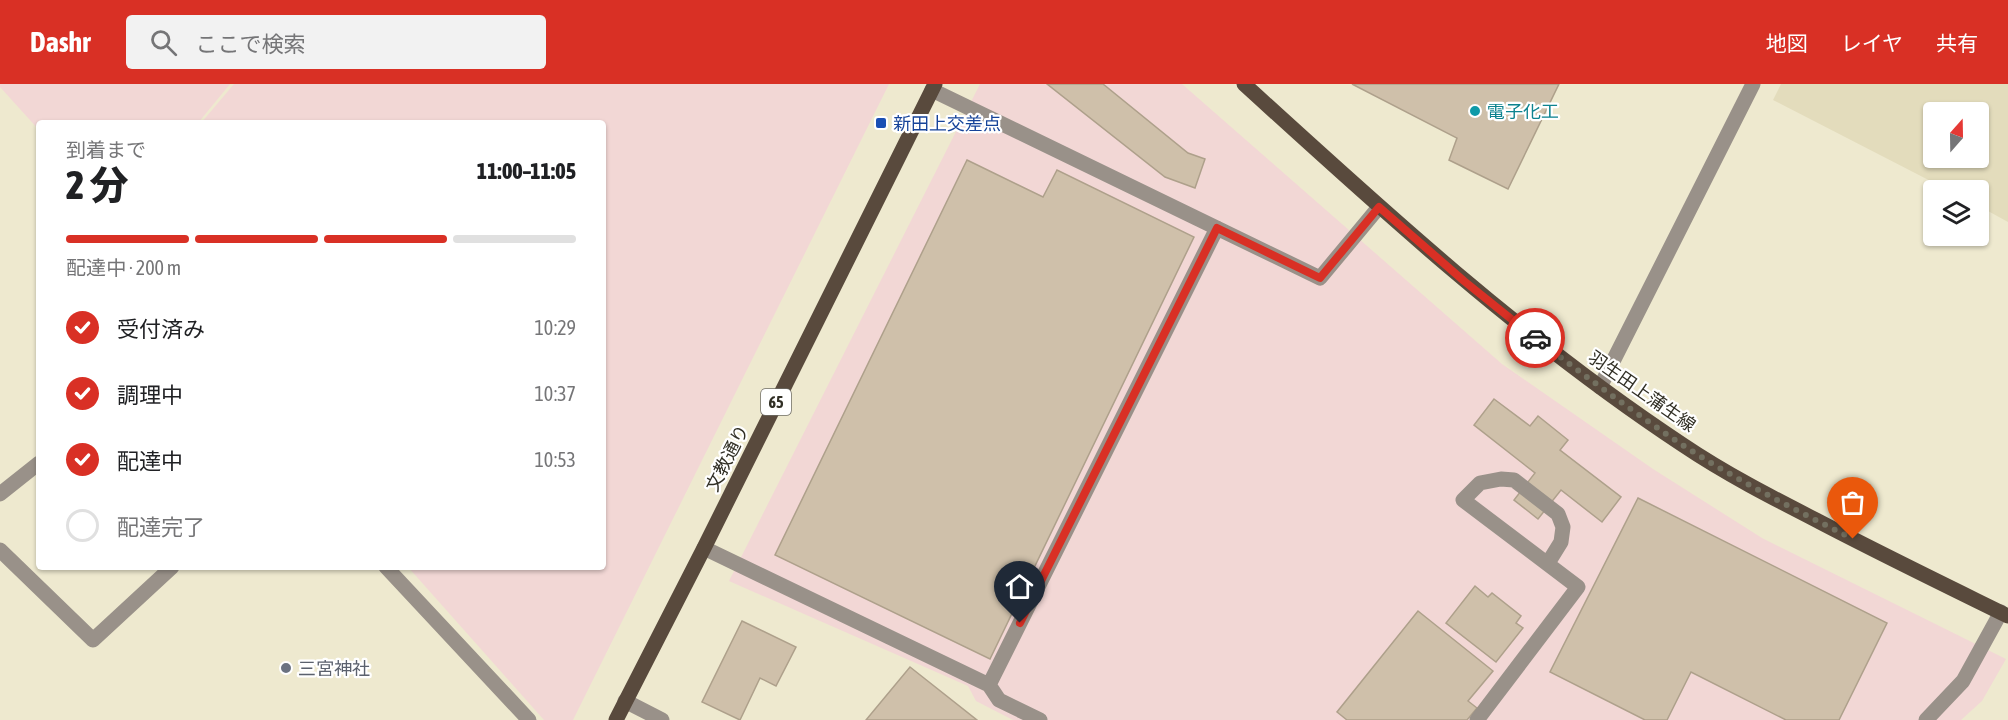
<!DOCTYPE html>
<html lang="ja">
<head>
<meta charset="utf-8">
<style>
	:root { --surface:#fff; --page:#f2f2f2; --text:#202124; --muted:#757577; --line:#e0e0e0; --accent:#d93025 }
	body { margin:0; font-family:"Asap Condensed","Noto Sans JP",sans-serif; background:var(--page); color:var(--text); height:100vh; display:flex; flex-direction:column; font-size:22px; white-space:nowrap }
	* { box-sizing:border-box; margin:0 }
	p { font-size:20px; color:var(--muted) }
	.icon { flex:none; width:33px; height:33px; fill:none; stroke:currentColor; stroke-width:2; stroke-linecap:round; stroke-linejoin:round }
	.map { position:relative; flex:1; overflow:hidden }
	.details { position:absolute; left:36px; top:36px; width:570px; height:450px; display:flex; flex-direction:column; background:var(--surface); border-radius:6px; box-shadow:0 2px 4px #0004 }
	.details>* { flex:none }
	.needle { width:39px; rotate:20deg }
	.buttons { position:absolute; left:1923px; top:18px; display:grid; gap:12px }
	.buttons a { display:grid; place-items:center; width:66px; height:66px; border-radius:6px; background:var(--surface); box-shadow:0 2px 4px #0004; font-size:30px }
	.pin { position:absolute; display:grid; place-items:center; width:51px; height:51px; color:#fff; margin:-62px -26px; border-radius:50% 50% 50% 0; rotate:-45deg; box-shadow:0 0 6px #0007 }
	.pin .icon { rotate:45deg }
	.courier { position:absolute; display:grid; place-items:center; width:60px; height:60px; margin:-30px; border:4px solid #d93025; border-radius:50%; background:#fff; color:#222; box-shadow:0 2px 8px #0007 }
	.summary em { font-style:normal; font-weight:800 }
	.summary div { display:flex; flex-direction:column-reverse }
	.summary { display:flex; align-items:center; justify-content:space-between; height:102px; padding:0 30px }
	h1 { font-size:39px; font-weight:800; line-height:45px }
	.bar { display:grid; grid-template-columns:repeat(4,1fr); gap:9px 6px; align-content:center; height:72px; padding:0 30px }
	.bar i { height:8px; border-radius:4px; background:var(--line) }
	.bar .on { background:var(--accent) }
	.bar p { grid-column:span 4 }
	ol { padding:0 30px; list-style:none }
	li { display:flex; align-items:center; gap:18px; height:66px }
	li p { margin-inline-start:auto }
	li .icon { padding:6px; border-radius:50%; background:var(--accent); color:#fff; stroke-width:4 }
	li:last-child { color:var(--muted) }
	li i { width:33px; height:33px; border:3px solid var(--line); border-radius:50% }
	header { display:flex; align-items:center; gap:36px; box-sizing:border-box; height:84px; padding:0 30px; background:var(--accent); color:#fff }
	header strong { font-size:28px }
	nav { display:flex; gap:33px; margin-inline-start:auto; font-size:21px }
	.search { width:420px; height:54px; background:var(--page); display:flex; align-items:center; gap:15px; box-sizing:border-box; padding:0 21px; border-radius:6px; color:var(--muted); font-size:22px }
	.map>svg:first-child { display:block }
</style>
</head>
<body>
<header>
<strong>Dashr</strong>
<div class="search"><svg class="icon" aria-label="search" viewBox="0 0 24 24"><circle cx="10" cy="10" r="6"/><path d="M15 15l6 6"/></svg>ここで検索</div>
<nav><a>地図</a><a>レイヤ</a><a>共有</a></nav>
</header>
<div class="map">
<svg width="2008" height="636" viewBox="0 0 2008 636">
	<rect width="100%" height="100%" fill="#eee9cf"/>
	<!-- built -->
	<path fill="#e3dcbc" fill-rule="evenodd" d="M1781 0H2008V138L1979 122 1978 106H1948L1773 16ZM1934 28H1978V74H1934Z"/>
	<!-- industrial -->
	<path fill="#f2d7d5" d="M0 0H230L198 39H39V46L0 3Z
		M234 0H889L573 636H544L408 483H603V39H201Z
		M980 0H1182L1502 280 1653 385 1762 454 2006 575 1982 617 1961 636H1013L976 617 968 602 729 497Z"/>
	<!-- building -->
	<path fill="#cfc0aa" stroke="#aea08b" stroke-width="1.5" d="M1047 0H1103L1188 69 1205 75 1195 104 1165 93Z
		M1352 0H1559L1508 105 1449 76 1457 54Z
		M967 76 1043 113 1057 86 1194 153 990 575 775 471Z
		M1494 315 1530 342 1538 332 1568 356 1560 366 1621 413 1602 438 1561 406 1538 435 1514 416 1535 389 1474 341Z
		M1638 414 1887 539 1839 636H1786L1691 588 1667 636H1645L1550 588Z
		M1475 502 1488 513 1492 509 1521 532 1516 539 1523 544 1496 578 1446 539Z
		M1418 527 1493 587 1468 617 1477 624 1467 636H1347L1337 628Z
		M742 537 796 563 776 602 760 594 740 636 702 618Z
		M910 583 977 636H866Z"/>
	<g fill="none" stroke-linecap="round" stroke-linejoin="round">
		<!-- minor -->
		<path stroke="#999189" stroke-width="15" d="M932 6 1320 194 1379 123
			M1600 303 1753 0
			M0 410 39 379
			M704 464 989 601 999 616 1040 636
			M0 466 93 556 172 483
			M386 483 529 636
			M989 601 1217 144
			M625 617 662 636
			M1477 636 1578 503 1463 416 1480 399 1501 395 1514 396 1558 430 1563 443 1561 458 1548 479
			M1926 636 1963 597 2001 528"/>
		<!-- major -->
		<path stroke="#594a3d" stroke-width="15" d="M1244 0C1384 128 1524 256 1683 361 1726 390 1773 414 1818 437 1881 470 1945 501 2008 532
			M616 636 704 464 935 0"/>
	</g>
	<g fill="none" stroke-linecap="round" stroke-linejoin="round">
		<!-- done -->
		<path stroke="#737060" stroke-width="6" stroke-dasharray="0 10.8" d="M1535 254C1584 291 1633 328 1684 362 1738 397 1796 426 1853 455"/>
		<!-- route -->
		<path stroke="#d93025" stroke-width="8" d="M1020 539 1217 144 1320 194 1379 123 1464 197 1535 254"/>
	</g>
	<!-- markers -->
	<circle fill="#0f9aa8" stroke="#fff" stroke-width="2" cx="1475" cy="27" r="6"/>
	<rect fill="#1a4fb4" stroke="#fff" stroke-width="2" x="875" y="33" width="12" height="12" rx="3"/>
	<circle fill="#6b7280" stroke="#fff" stroke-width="2" cx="286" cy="584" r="6"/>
	<g text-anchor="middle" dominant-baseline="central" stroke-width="4.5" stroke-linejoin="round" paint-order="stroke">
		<!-- shield labels -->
		<rect fill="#fff" stroke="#6f6d66" stroke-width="1.5" x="761" y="305" width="30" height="26" rx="4.5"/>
		<g font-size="16" font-weight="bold" fill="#312f25">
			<text x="776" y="318">65</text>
		</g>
		<!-- culture labels -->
		<g font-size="18" fill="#0d838f" stroke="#fff" text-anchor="start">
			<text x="1487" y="27">電子化工</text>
		</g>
		<!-- transit labels -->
		<g font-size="18" fill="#164399" stroke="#fff" text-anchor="start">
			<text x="893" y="39">新田上交差点</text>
		</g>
		<!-- street labels -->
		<g font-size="18" fill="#312f25" stroke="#fff">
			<text transform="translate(1642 307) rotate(35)">羽生田上蒲生線</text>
			<text transform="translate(727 374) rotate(-63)">文教通り</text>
		</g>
		<!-- worship labels -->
		<g font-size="18" fill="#5b616d" stroke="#fff" text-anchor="start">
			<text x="298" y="584">三宮神社</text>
		</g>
	</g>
</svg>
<div class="buttons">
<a><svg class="needle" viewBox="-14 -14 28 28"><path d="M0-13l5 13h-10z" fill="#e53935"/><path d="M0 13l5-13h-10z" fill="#757577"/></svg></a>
<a><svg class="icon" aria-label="layers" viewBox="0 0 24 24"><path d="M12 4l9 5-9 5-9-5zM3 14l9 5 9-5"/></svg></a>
</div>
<div class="pin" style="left:1853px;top:455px;background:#ea580c"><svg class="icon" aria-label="bag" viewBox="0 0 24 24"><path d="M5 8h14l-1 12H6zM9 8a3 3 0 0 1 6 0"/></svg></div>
<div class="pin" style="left:1020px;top:539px;background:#1f2937"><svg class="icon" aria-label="home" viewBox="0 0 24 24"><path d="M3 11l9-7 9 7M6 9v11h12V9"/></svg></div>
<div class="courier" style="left:1535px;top:254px"><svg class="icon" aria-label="car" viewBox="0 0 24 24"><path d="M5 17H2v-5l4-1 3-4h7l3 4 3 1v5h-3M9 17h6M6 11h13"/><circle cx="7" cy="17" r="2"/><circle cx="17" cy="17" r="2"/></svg></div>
<section class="details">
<div class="summary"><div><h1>2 分</h1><p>到着まで</p></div><em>11:00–11:05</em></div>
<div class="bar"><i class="on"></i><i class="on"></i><i class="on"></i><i></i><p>配達中 · 200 m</p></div>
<ol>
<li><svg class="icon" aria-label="check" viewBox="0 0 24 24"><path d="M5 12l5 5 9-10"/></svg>受付済み<p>10:29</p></li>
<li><svg class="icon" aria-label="check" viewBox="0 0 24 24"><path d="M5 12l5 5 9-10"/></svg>調理中<p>10:37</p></li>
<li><svg class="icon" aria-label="check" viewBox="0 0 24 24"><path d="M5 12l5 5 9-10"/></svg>配達中<p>10:53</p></li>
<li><i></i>配達完了</li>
</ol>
</section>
</div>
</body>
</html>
